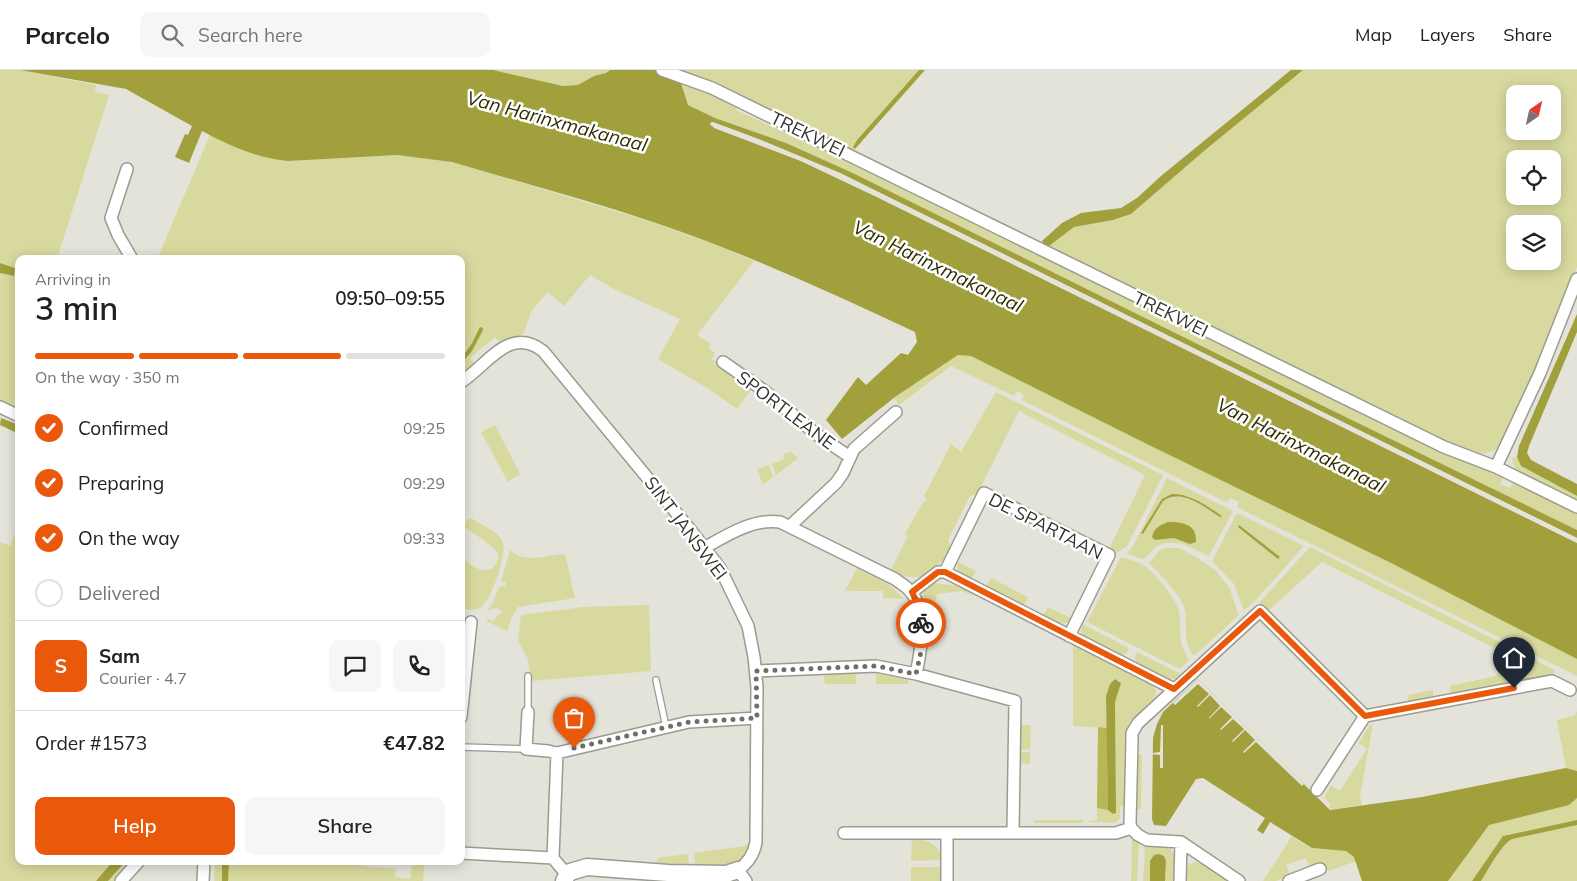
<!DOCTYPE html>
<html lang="en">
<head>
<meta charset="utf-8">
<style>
	:root { --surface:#fff; --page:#f6f6f6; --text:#222; --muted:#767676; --line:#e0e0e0; --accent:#ea580c }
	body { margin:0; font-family:Mulish,sans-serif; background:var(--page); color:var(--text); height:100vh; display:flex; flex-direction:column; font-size:19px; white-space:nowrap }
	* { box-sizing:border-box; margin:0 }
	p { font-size:16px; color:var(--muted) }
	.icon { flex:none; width:28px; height:28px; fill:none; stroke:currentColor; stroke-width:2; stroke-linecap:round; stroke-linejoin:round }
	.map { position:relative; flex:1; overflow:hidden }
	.side { position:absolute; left:15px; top:185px; width:450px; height:610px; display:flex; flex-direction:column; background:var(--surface); border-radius:10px; box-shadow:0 2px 12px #0003 }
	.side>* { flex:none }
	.needle { width:32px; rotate:34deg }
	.controls { position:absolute; left:1506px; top:15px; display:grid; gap:10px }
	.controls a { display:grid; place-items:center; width:55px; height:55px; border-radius:10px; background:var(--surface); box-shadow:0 2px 12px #0003; font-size:25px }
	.pin { position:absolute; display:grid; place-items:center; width:42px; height:42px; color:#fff; margin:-51px -21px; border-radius:50% 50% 50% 0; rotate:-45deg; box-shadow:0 0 5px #0007 }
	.pin .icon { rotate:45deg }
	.courier { position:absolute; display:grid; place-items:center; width:50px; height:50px; margin:-25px; border:4px solid #ea580c; border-radius:50%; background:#fff; color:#222; box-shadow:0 1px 6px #0007 }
	.headline em { font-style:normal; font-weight:600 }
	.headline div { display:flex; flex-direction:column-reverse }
	.headline { display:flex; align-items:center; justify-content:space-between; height:85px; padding:0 20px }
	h1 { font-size:32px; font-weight:600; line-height:38px }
	.bar { display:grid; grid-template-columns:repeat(4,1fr); gap:8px 5px; align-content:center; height:60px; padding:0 20px }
	.bar i { height:6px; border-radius:4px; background:var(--line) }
	.bar .active { background:var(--accent) }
	.bar p { grid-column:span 4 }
	.line { display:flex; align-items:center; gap:12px; padding:0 20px; border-top:1px solid var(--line) }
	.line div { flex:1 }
	.round { display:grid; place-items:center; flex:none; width:52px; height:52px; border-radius:10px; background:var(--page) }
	ol { padding:0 20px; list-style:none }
	li { display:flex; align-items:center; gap:15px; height:55px }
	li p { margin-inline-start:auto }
	li .icon { padding:5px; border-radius:50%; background:var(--accent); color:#fff; stroke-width:4 }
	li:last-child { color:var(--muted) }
	li i { width:28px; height:28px; border:2px solid var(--line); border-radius:50% }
	.button { display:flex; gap:10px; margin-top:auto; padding:10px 20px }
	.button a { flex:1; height:58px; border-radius:10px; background:var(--accent); color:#fff; font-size:20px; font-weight:600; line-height:58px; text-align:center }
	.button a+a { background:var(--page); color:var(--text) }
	header { display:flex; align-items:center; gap:30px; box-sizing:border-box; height:70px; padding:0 25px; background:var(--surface); border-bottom:1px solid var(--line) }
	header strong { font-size:24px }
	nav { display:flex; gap:28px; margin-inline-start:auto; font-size:18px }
	.search { width:350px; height:45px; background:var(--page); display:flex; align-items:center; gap:12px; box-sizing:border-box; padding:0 18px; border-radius:10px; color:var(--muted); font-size:19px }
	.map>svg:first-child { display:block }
</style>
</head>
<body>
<header>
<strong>Parcelo</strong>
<div class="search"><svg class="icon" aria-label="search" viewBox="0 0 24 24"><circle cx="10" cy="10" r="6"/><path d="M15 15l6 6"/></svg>Search here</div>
<nav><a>Map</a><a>Layers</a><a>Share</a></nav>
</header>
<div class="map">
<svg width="1577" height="811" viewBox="0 0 1577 811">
	<rect width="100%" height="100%" fill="#e3e3d9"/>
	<!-- green -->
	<path fill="#d8d99e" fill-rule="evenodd" d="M0 0H20L96 15 95 22 109 25 57 189H19V340L0 332V203L13 206 15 198 0 193Z
		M493 0H610L606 3 594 6 578 15 563 16Z
		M678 0H919L857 70 853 77 855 79 852 82Z
		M1303 0H1577V197L1548 271 1503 374C1482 391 1469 382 1446 374L1045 175 1049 176 1074 157 1113 150 1131 144 1204 81ZM1515 24H1552V61H1515ZM1515 89H1552V126H1515ZM1515 154H1552V191H1515Z
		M680 10 739 35 736 40 786 63 788 59 1504 406 1500 414 1510 418 1515 410 1577 442V460L1266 308 855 104 786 73 715 48 688 35Z
		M210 65C235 76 260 89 288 91L397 85 452 92 652 152 719 176 754 191 697 265 711 274 708 278 715 283 712 289 753 317 737 339 709 319 658 289 680 249 616 220 590 205 564 236 548 222 532 240 523 264 503 275 495 267 470 288 475 294 461 304V294L467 288 480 258 472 273 461 289V189H157Z
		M958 285 971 286 1008 304 1391 493 1577 589V606L1237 437 1239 432 1230 428 1228 433 1022 330 1024 325 1017 321 1014 326 951 296 899 335 894 328Z
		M996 322 1163 405 1127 476 1117 483 1109 479 1145 405 1019 341 977 424 970 426 948 470 951 478 945 489 921 507 897 506 890 502 908 466 905 464 922 434 927 430 924 426 951 374 961 382Z
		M495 355 520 404 508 412 481 362Z
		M791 382 798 388 776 405 772 394 784 389 783 384Z
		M1517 387 1522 396 1577 426V433L1516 402 1512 388Z
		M769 395 773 407 763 415 757 399Z
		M1167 408 1233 441 1209 486 1181 473H1166L1157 476 1147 486 1142 489 1127 483 1133 476ZM1172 424C1190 424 1207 436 1221 445L1220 447C1204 436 1182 419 1163 431Z
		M1237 443 1304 476 1254 532 1244 540 1234 514 1212 491ZM1239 455 1279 487 1278 489Z
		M470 448C480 454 496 460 502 470 509 481 491 531 480 538 475 541 467 539 461 538V487C472 495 478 503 492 499 495 495 500 490 498 484 494 476 470 461 462 455Z
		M19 454V791H113L96 811H0V472L10 476Z
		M1310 477 1555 600 1553 604 1451 624 1450 616 1496 606 1505 583 1322 492 1268 541 1259 533Z
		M1165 478H1179L1196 487 1216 501 1229 517 1239 545 1194 586C1181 569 1189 556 1184 537 1180 524 1159 503 1149 493L1159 481Z
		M510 480C524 494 547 485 565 484L575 528 518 537 511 549 507 561 489 552 485 547 493 552 497 546 501 544 502 541 497 538 487 540 492 535 499 517 505 516 506 512H501Z
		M1121 487C1128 489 1136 491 1143 495 1154 501 1176 529 1179 541 1182 562 1177 571 1189 590L1180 599 1087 552Z
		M957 491 976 501 971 509C963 505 955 502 957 491Z
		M857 498 889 514 904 529 883 528V521H845Z
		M991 508 1028 527 1023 536 986 517Z
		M933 513 959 516 980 527 961 521 937 524 935 533 927 534 923 522Z
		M649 535 651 601 531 611 528 589 518 571 521 545 583 537Z
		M1048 537 1071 548 1066 553 1059 554 1043 546Z
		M1082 554 1129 578 1127 583 1120 585 1084 567 1081 560Z
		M1073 575 1151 614 1156 621C1155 636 1136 642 1129 654 1122 669 1125 717 1125 736H1120V748L1115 753 1089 752V751L1097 750V738L1108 740 1113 744 1116 743 1115 632 1120 613V611L1115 609C1102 621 1107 641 1107 658L1073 656Z
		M1137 582 1181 604 1175 609H1167L1137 594 1135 587Z
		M856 601V614H826L824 611V606L828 602Z
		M876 602 908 608V614H876Z
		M1433 620V627L1407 632 1409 625Z
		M1577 641V701L1566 698 1557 650 1574 646Z
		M1373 654 1360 726 1362 735 1331 739 1329 737 1331 735 1324 727 1331 715 1340 721 1367 679 1359 673 1369 656Z
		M1020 655H1031L1030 679 1019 680Z
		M1019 682H1030V694L1019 693Z
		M1138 685H1142L1141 739H1137Z
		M1577 728V750L1509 764 1500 770 1472 811H1448L1489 755 1569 735Z
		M1034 750H1083L1082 753H1034Z
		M1577 755V811H1481C1489 799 1500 776 1512 769Z
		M1292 766C1298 770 1306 777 1313 778 1326 782 1350 774 1356 791L1329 801 1320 794 1310 798 1306 788 1286 795 1290 805 1276 811H1263Z
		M912 769C927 770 939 773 942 790L911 791Z
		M1132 769 1139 772 1137 811H1131Z
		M752 773C736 803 725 797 695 798L694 783 745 776 747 774Z
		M1145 776C1180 777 1175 779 1174 811H1165L1166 791H1150V811H1143Z
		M688 784 689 798 655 796 658 788Z
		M126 791H134L116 811H108Z
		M215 791H222V811H214Z
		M229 791H336L378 798 379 797 396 799 395 807 410 809 412 791H425L423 811H228Z
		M1196 792 1202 794 1228 811H1185C1186 802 1186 794 1196 792Z
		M911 797H942V811H911Z"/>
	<!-- forest -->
	<path fill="#b8b755" d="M1098 657 1107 658 1108 740 1097 738Z"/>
	<!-- water -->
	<path fill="#a1a03d" d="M20 0H493L563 16 578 15 594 6 606 3 610 0H678L680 10 688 35 715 48 786 73 855 104 1266 308 1577 460V468L840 103 761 70 713 52 710 53 714 58 801 91 877 127 1577 473V589L1391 493 1149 375 971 286 958 285 895 327 842 369 826 350 858 307 866 315 901 283 908 285 917 272 915 262C829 222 743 182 653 152 587 130 519 112 452 92L397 85 288 91C259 89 228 75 202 61L189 93 175 87 185 64 188 65 192 56 126 19Z
		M919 0H925L855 79 853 77 857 70Z
		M1291 0H1303L1204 81 1131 144 1113 150 1074 157 1049 176C1046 175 1043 174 1042 171L1062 153 1081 143 1121 138 1137 128 1161 106Z
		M0 193 15 198 14 206 0 203Z
		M1577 244V262L1529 376 1527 383 1531 390 1577 414V426L1521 396 1517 387 1519 376Z
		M480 257 483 258V260L472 281 461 294V289L472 273Z
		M1 348 19 355V364L0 355Z
		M1172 424C1191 424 1207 436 1222 446L1220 447C1204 437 1182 418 1163 431L1143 464 1141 463 1162 429Z
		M1168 452C1183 452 1197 454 1196 472L1190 474 1174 468 1155 470 1152 467C1154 458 1160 455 1168 452Z
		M1239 455 1280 487 1278 489 1238 457Z
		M1115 609 1121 613 1115 632 1116 739V743L1113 744 1108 740 1106 626 1110 614Z
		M1198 609 1330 740 1422 727 1566 698 1577 701V728L1569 735 1489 755 1448 811H1362L1354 787 1346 781 1312 778 1270 752 1263 764 1257 760 1265 748 1203 708 1196 709 1166 756 1154 755 1152 749 1153 668 1157 654 1163 642Z
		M1577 750V755L1512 769C1500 776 1489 799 1481 811H1472L1503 766Z
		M1159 784 1164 786 1166 791 1165 811H1150V791L1154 785Z
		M113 791H126L108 811H96Z
		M222 791H229L228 811H222Z"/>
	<!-- pier -->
	<path fill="#e3e3d9" d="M712 52 761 70 840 103 1577 468V473L877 127 801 91 714 57 710 55Z
		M1198 609 1304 714 1302 716 1256 672 1244 683 1243 682 1255 670 1245 660 1233 672 1232 671 1244 659 1233 649 1221 660 1220 659 1232 647 1221 637 1209 649V648L1220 636 1210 625 1198 637 1197 636 1209 624 1198 614 1175 635 1173 633Z
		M1161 655H1163V698H1160V685L1152 684V683L1160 682Z"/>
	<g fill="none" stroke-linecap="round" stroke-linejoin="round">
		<!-- lane casing -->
		<g stroke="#9b9b92" stroke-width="8">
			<path id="lane" d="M656 610 666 657
				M528 642V606
				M461 677 526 679"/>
		</g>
		<!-- street casing -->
		<g stroke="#9b9b92" stroke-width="14">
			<path id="street" d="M662 0 712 18 1444 377 1496 397 1577 437
				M127 99 111 148 118 165 132 189
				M723 292 766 322 816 364 850 387
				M461 312C488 295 509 255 543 281L692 462 720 498 748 556 754 587 757 617 756 772C754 785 748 793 738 800L746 811
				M0 337 19 346
				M1496 397 1540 303 1577 209
				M790 456 836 413 843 403 854 379 896 342
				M704 478C727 465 754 448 780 452L895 509C900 513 906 516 910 521 928 541 921 581 916 604
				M945 502 984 423 1109 485 1069 566
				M912 522 938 502H945L1174 619
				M756 601 876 596 916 604 1015 631 1013 762
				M528 642 526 679 548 681 557 683
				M461 647 471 552
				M1317 720 1365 646
				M1131 758 1130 754 1132 669V663L1138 653 1260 541 1365 646 1552 611 1570 620
				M1131 758 1138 765 1147 770 1181 772 1239 811
				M844 763H1116L1131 758
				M947 763V811
				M461 783 553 788 567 805
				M553 788 557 683 689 652 757 648
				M121 811 139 791
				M203 811 204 791
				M1180 811 1181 772
				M1289 811 1320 799"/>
		</g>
		<!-- secondary casing -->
		<g stroke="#9b9b92" stroke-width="19">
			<path id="secondary" d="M564 811 567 805 570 802 587 797 668 803 726 804 738 800"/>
		</g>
		<!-- lane -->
		<use href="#lane" stroke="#fff" stroke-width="5.5"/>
		<!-- street -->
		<use href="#street" stroke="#fff" stroke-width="11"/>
		<!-- secondary -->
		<use href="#secondary" stroke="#fff" stroke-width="16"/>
	</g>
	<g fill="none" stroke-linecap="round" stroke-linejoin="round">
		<!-- done -->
		<path stroke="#6f6f69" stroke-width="5" stroke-dasharray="0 9" d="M574 678 689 652 757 648 756 601 876 596 916 604 922 577 921 553"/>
		<!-- route -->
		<path stroke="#ea580c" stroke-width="6" d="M921 553 918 535 912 522 938 502H945L1174 619 1260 541 1365 646 1514 618"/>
	</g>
	<g text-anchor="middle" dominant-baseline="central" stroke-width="5" stroke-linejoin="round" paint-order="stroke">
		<!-- street labels -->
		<g font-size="18" fill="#31312d" stroke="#fff">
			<text transform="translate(808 64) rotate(26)">TREKWEI</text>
			<text transform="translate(1171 244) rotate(26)">TREKWEI</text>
			<text transform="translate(786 340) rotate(37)">SPORTLEANE</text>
			<text transform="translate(1046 456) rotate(27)">DE SPARTAAN</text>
			<text transform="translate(686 458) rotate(53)">SINT JANSWEI</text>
		</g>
		<!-- water labels -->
		<g font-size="19" font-style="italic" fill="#2e2d02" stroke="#fff">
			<text transform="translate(557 51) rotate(15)">Van Harinxmakanaal</text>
			<text transform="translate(938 196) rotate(26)">Van Harinxmakanaal</text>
			<text transform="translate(1301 375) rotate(27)">Van Harinxmakanaal</text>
		</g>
	</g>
</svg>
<div class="controls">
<a><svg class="needle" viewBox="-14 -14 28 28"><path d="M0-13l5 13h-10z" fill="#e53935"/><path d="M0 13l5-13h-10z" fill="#767676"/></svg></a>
<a><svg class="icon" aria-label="locate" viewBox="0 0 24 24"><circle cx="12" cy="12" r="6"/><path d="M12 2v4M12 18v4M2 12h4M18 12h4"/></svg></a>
<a><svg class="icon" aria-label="layers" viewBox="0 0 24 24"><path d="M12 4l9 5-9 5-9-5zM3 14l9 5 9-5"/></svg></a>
</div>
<div class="pin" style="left:574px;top:678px;background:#ea580c"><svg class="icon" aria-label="bag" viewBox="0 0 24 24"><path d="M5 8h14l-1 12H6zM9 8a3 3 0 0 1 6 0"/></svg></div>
<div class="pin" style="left:1514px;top:618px;background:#1f2937"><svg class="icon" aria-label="home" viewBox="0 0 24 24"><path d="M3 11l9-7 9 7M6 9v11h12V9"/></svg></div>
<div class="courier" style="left:921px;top:553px"><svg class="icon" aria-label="bike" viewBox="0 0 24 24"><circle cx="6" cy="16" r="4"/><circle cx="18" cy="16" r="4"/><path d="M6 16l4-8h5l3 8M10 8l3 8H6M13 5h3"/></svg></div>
<section class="side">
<div class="headline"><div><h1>3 min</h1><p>Arriving in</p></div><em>09:50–09:55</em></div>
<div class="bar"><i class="active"></i><i class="active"></i><i class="active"></i><i></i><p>On the way · 350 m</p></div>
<ol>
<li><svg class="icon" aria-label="check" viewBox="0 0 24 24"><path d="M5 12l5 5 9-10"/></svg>Confirmed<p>09:25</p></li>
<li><svg class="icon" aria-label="check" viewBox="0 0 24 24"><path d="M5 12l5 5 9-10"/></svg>Preparing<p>09:29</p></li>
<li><svg class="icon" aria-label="check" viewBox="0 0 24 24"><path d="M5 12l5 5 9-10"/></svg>On the way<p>09:33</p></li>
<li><i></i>Delivered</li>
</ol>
<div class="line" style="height:90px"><b class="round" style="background:var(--accent);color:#fff">S</b><div><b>Sam</b><p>Courier · 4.7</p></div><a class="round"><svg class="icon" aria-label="chat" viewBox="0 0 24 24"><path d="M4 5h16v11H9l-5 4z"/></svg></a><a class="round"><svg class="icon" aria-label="phone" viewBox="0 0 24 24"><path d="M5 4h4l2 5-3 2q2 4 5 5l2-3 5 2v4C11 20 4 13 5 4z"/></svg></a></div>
<div class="line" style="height:65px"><div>Order #1573</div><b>€47.82</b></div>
<div class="button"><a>Help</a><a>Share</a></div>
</section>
</div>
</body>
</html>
